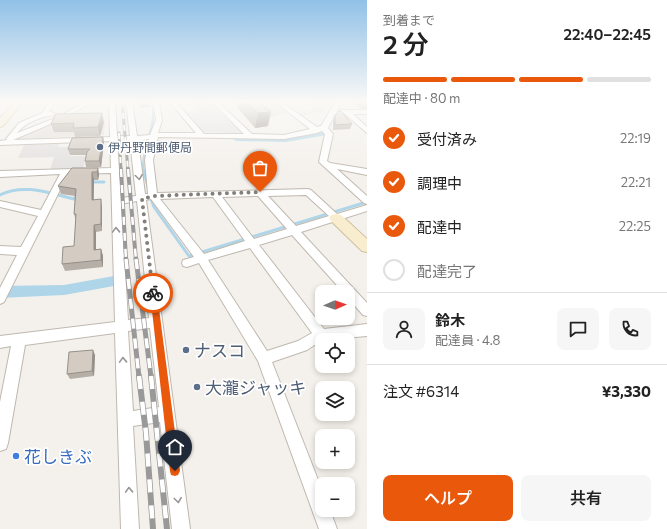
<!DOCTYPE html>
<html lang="ja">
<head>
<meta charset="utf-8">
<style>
	:root { --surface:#fff; --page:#f6f6f6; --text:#222; --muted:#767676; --line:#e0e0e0; --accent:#ea580c }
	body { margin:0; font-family:Commissioner,"Noto Sans JP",sans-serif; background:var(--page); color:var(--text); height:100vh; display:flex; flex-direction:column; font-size:15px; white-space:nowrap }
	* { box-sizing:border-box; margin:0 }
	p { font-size:13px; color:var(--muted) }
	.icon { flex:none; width:22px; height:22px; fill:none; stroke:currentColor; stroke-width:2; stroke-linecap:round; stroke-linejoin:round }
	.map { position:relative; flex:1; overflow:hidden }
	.details { display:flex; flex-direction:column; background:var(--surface); width:300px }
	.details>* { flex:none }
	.needle { width:26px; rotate:88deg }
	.controls { position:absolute; left:315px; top:285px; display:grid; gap:8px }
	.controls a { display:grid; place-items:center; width:40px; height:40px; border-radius:8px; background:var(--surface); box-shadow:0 2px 6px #0003; font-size:20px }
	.pin { position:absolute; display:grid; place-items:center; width:34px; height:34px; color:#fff; margin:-41px -17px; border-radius:50% 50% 50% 0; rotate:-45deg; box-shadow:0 0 4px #0007 }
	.pin .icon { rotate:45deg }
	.courier { position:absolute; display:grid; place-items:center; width:40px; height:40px; margin:-20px; border:3px solid #ea580c; border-radius:50%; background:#fff; color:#222; box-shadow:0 1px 5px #0007 }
	.summary em { font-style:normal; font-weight:600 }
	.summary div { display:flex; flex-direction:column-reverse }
	.summary { display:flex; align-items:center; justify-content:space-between; height:68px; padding:0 16px }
	h1 { font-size:26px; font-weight:600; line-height:30px }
	.bar { display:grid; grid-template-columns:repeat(4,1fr); gap:6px 4px; align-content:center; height:48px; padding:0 16px }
	.bar i { height:5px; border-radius:3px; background:var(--line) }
	.bar .on { background:var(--accent) }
	.bar p { grid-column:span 4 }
	.line { display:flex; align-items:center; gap:10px; padding:0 16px; border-top:1px solid var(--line) }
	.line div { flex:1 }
	.round { display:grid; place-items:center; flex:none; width:42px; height:42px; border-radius:8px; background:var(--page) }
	ol { padding:0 16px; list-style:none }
	li { display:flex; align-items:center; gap:12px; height:44px }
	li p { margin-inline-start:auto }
	li .icon { padding:4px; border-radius:50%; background:var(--accent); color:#fff; stroke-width:4 }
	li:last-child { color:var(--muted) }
	li i { width:22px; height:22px; border:2px solid var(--line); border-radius:50% }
	.cta { display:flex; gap:8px; margin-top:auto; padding:8px 16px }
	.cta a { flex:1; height:46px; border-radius:8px; background:var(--accent); color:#fff; font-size:16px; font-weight:600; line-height:46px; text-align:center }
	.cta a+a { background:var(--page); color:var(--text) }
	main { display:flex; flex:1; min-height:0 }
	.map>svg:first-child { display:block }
</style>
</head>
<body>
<main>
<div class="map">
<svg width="367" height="529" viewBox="0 0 367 529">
	<rect width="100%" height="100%" fill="#f4f1ec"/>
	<!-- industrial -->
	<path fill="#e4e0dd" d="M64 118 105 120 104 135 18 139Z"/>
	<!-- parking -->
	<path fill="#e3e1df" d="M208 101 241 133 202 132 185 113 197 110 192 103Z
		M250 101H270L287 113 270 117Z
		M306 101H332L324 113 318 112 302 116 298 113 311 110 314 106Z
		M59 144 58 147H71L69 156H86L83 169 50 170 54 157 18 158 24 145Z"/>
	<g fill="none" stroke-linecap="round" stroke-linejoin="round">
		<!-- stream-far1 -->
		<path stroke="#afd5e9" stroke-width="2.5" d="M143 170C142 147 158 125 152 101"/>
		<!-- stream -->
		<path stroke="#afd5e9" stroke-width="3" d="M143 169 149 190
			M91 182H104
			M0 195C24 183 49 193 74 199L78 193
			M150 196 154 207 189 256 367 202"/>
		<!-- canal -->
		<path fill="#afd5e9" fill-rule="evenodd" d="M324 130 328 133 327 135 286 142 236 141 232 138 236 135 286 136Z
			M114 276 119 277 121 281 119 285 114 286 64 295 0 298V286L64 285Z"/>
		<!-- street casing -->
		<g stroke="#bfb8af" stroke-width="2">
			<path id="street" d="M50 101H56L49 111 54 113V115C40 117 26 122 17 133L58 117 87 101H94L62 119 13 140 110 137 109 101H115L117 136H130L126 101H132L137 136 150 135 156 120 153 101H159L162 120 158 133H196L169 101H175L204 134H244L211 101H217L252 134 284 135 310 129 274 101H280L317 127 321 126 336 101H342L337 110H367V114H353L367 127V133L345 114H335L328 128 333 134 327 161 330 163 367 169V175L337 169 367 196V204L364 203 319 162 325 134 322 131 317 133 284 139 158 137 153 160 157 193 308 189 311 190 337 214 367 205V211L301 232 367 303V316L363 315 348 298V292H343L292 235 259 245 324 329 367 324V336L322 340 307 350 272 362 322 490V510H330L337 529H319L258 361 199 263 187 267 183 266 182 263 183 260 194 257 151 199 146 200 190 529H172L160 422 133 426 139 529H121L115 333 25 345 8 443 6 449 0 451V402L11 346 0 348V336L115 322 111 173 68 174 4 302 0 304V288L17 255 0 254V246L21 247 38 216 0 207V201L41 210 60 174 0 177V171L111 168 110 141 0 145V141L7 140 6 139 19 123 42 113ZM149 139 145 160 148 194H145L138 141ZM130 140 136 196 121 198 117 141ZM306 195 329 216 296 226 268 196ZM258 196 287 229 254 239 222 197ZM213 197 245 241 204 254 160 199ZM137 201 149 318 128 320 121 204ZM250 248 312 333 298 341 267 351 208 260ZM150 328 159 407 133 411 128 331Z"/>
		</g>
		<!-- secondary casing -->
		<g stroke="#cec0a0" stroke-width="2">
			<path id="secondary" d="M16 101H24L3 126 0 127V118Z
				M336 214 341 215 367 239V252L362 251 331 221 329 218 331 215Z"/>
		</g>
		<!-- street -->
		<use href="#street" fill="#fff" fill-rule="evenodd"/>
		<!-- secondary -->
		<use href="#secondary" fill="#f9edd0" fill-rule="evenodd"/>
		<!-- rail-far3 casing -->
		<g stroke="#999" stroke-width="3">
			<path id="rail-far3" d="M122 101 128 170
				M119 133 121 170"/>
		</g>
		<!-- rail-far2 casing -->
		<g stroke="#999" stroke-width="4">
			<path id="rail-far2" d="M121 169 126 260
				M128 169 136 260"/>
		</g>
		<!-- rail-far1 casing -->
		<g stroke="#999" stroke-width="5">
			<path id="rail-far1" d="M126 259 139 377
				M136 259 151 377"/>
		</g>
		<!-- rail casing -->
		<g stroke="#999" stroke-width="6">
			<path id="rail" d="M139 376 146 433 153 529
				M151 376 167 529"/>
		</g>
		<!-- rail-far3 -->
		<use href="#rail-far3" stroke="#fff" stroke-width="2" stroke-dasharray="6" stroke-linecap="butt"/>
		<!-- rail-far2 -->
		<use href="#rail-far2" stroke="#fff" stroke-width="2.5" stroke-dasharray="8" stroke-linecap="butt"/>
		<!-- rail-far1 -->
		<use href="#rail-far1" stroke="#fff" stroke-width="3.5" stroke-dasharray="10" stroke-linecap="butt"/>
		<!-- rail -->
		<use href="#rail" stroke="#fff" stroke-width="4.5" stroke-dasharray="13" stroke-linecap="butt"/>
	</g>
	<!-- wall -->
	<path fill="#b6afa7" d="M139 101H150V107L140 108Z
		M238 101H257L268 126 255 128 237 107Z
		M352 101H367V109L360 108Z
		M335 116 352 124 350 129 333 130V121Z
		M104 122 100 136 75 137 74 132H54L51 124Z
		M103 137 104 143 101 167H86L85 161 86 155H70L68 149Z
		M98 168 99 175 98 180H94V200L102 207V231L96 232V249H101L103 256V267L65 271 62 264 74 246 76 221 74 214 75 196 61 194 58 186Z
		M95 355 94 376 70 379 67 374Z"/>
	<!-- shaded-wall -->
	<path fill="#948f88" d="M178 101H190L178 102Z
		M271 112 268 126 255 128 258 113Z
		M102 113 104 122 100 136 98 127Z
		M103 137 104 143 101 167 99 161Z
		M98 168 99 175 98 180 97 172Z
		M92 172 94 180 93 208 92 200Z
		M101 199 102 207V231L101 224Z
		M94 225 96 232V257L94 250Z
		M101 249 103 256V267L101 260Z
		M93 350 95 355 94 376 92 371Z"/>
	<!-- building -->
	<path fill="#d4ccc2" stroke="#948f88" d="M245 101H257L271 112 258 113Z
		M359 101H367V104L362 103Z
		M338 111H341L352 124 335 125V116Z
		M102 113 98 127 73 128 74 123 51 124 56 114Z
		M103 137 99 161H85L87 152 90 149H68L72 138Z
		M72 168H98L97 172H92V200L101 199V224L94 225V250L101 249V260L62 264 63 247 74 246 76 214H74L76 189 58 186Z
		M93 350 92 371 67 374 69 352Z"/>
	<!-- one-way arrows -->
	<defs><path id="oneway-chevron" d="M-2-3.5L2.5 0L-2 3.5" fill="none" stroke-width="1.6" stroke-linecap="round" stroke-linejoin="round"/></defs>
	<g stroke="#9a9693">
		<use href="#oneway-chevron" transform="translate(139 177) rotate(82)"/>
		<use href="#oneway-chevron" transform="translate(116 230) rotate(-92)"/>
		<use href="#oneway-chevron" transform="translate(123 360) rotate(-92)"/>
		<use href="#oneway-chevron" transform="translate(129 490) rotate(-92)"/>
		<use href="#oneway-chevron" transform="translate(178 500) rotate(83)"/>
	</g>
	<!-- sky -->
	<linearGradient id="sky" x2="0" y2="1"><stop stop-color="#91c1e8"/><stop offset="0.58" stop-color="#faf9f6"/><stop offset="1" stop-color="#faf9f6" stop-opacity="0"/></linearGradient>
	<rect width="367" height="175" fill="url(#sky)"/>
	<!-- route -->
	<path fill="#ea580c" d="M153 290 157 293 180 471 178 475 175 476 171 475 170 471 150 293Z"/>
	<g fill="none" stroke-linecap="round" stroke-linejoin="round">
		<!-- done -->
		<path stroke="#847f78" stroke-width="4" stroke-dasharray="0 7.2" d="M153 293 142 199 153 196 260 192"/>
	</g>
	<!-- markers -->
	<g fill="#5c6f8a" stroke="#fff" stroke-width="1.5">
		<circle cx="100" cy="147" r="4"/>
		<circle cx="186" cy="350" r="4"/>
		<circle cx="197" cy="387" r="4"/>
	</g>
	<circle fill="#3f7fe0" stroke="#fff" stroke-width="1.5" cx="16" cy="456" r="4"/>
	<g text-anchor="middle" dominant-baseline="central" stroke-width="3.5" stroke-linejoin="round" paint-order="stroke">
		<!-- far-service labels -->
		<g font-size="12" fill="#4e5e75" stroke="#fff" text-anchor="start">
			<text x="108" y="147">伊丹野間郵便局</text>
		</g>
		<!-- near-service labels -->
		<g font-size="17" fill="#4e5e75" stroke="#fff" text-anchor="start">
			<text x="194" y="350">ナスコ</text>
			<text x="205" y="387">大瀧ジャッキ</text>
		</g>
		<!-- near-shop labels -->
		<g font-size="17" fill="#366cbe" stroke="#fff" text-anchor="start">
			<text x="24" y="456">花しきぶ</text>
		</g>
	</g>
</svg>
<div class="controls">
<a><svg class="needle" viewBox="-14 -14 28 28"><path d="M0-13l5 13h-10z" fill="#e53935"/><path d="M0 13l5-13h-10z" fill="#767676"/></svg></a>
<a><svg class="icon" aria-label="locate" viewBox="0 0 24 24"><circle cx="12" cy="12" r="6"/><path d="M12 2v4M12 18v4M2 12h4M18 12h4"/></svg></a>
<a><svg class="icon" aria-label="layers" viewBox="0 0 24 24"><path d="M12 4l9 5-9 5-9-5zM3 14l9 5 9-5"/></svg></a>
<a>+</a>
<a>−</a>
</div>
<div class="pin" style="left:260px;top:192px;background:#ea580c"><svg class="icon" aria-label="bag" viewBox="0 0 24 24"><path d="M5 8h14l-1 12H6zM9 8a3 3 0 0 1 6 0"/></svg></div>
<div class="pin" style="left:175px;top:471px;background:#1f2937"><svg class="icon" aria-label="home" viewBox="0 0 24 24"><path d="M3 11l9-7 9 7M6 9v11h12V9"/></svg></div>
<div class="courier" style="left:153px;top:293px"><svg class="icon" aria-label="bike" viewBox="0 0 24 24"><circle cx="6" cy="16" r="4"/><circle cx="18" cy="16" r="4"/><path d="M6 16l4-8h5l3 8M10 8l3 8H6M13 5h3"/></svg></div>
</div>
<section class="details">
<div class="summary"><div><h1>2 分</h1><p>到着まで</p></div><em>22:40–22:45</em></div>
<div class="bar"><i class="on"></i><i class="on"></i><i class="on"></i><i></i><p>配達中 · 80 m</p></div>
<ol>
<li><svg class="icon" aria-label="check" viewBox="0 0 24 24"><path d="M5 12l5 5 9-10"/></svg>受付済み<p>22:19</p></li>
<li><svg class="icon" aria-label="check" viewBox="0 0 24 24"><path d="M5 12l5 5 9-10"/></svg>調理中<p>22:21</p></li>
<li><svg class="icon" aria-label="check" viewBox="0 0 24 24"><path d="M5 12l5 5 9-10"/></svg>配達中<p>22:25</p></li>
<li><i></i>配達完了</li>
</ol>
<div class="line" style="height:72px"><a class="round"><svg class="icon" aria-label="person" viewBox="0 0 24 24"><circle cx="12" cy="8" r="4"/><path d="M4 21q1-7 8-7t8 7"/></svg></a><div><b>鈴木</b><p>配達員 · 4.8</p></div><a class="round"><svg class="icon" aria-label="chat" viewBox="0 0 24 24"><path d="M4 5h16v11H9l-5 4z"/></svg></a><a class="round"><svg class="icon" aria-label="phone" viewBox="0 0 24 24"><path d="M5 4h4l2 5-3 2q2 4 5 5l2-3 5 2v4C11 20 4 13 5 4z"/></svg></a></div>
<div class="line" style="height:52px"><div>注文 #6314</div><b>¥3,330</b></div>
<div class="cta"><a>ヘルプ</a><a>共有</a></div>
</section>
</main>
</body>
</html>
